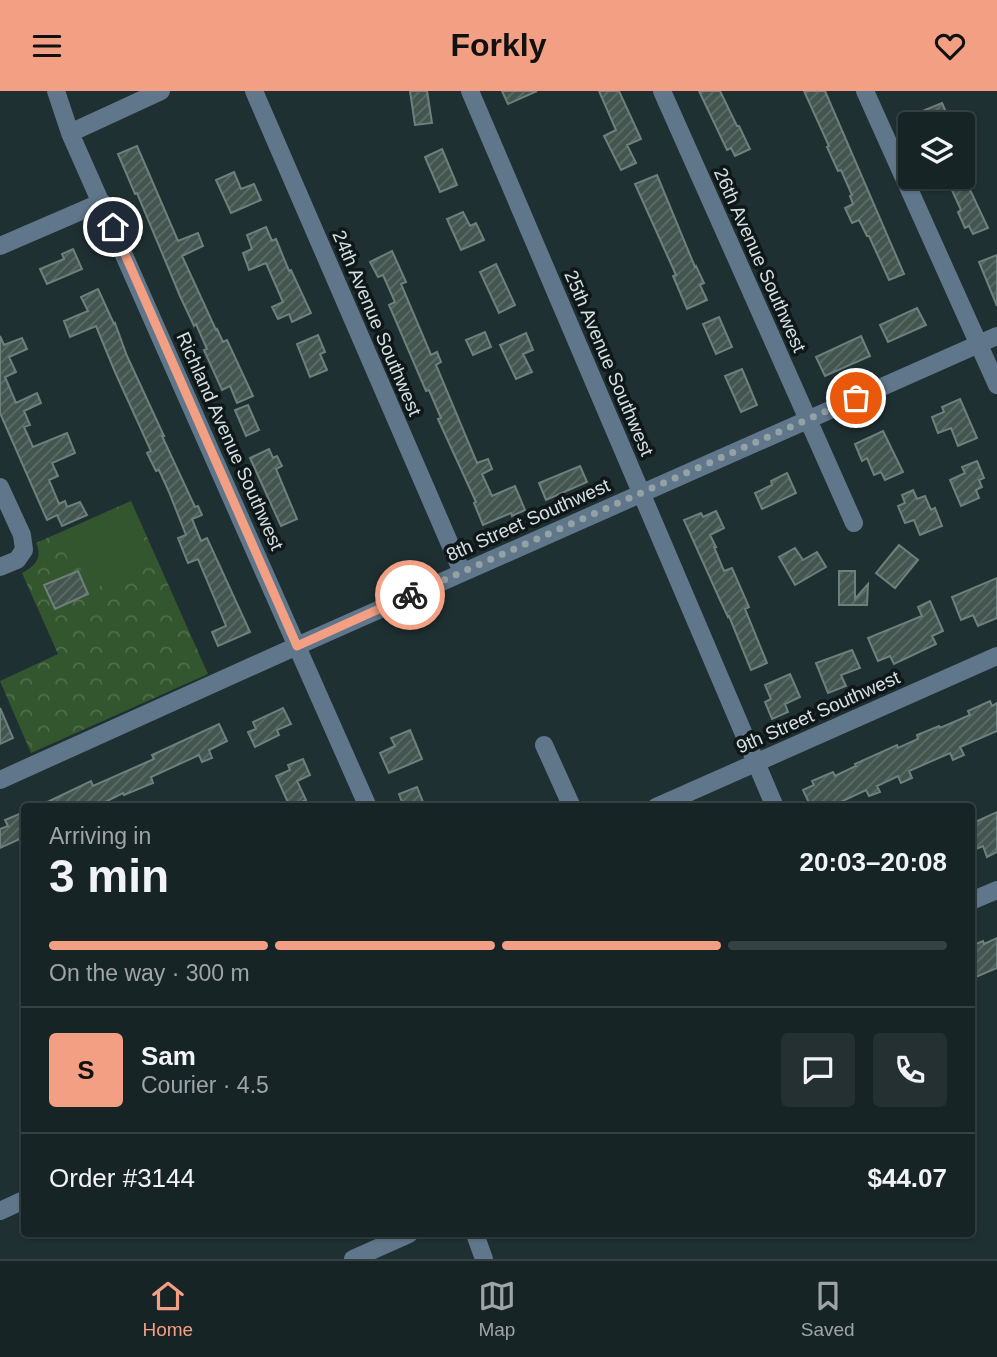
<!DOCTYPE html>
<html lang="en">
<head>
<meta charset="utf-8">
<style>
	:root { --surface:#172426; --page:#243032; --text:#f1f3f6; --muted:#9ea4a7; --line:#364143; --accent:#f39f83 }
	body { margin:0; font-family:Helvetica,sans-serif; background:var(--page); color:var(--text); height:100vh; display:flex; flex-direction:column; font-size:26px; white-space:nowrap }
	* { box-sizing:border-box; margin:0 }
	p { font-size:23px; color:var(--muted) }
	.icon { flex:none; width:38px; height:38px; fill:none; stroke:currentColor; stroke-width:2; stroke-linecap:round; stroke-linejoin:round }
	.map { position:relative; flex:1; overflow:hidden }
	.drawer { position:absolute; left:21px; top:712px; width:954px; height:434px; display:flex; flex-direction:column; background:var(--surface); border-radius:7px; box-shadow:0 2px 5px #0004,0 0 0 2px var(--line) }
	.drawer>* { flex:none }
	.fabs { position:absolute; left:898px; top:21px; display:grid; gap:14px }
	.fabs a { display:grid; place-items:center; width:77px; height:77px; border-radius:7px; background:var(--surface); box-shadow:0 2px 5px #0004,0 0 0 2px var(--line); font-size:35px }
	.pin { position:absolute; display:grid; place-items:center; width:60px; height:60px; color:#fff; margin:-30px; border:4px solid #fff; border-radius:50%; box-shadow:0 2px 7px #0007 }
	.courier { position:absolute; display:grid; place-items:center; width:70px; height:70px; margin:-35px; border:5px solid #f39f83; border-radius:50%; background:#fff; color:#222; box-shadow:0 2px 9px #0007 }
	.head em { font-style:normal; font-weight:600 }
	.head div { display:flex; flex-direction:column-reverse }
	.head { display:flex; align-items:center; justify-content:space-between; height:119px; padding:0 28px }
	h1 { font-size:46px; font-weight:600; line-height:52px }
	.bar { display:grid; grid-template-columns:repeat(4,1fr); gap:10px 7px; align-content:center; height:84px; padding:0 28px }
	.bar i { height:9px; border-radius:5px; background:var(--line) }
	.bar .on { background:var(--accent) }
	.bar p { grid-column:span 4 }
	.line { display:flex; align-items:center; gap:18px; padding:0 28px; border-top:2px solid var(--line) }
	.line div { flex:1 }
	.round { display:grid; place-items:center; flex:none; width:74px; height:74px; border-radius:7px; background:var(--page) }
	header { display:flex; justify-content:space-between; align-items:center; height:91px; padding:0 28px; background:var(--accent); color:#111; font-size:32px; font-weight:600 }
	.tab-bar { display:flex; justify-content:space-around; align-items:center; height:98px; border-top:2px solid var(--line); background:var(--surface); font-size:19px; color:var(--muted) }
	.tab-bar a { display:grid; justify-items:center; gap:4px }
	.tab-bar .on { color:var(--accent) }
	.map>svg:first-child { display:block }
</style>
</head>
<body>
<header><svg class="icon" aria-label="menu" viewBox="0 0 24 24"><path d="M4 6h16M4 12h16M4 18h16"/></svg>Forkly<svg class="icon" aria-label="heart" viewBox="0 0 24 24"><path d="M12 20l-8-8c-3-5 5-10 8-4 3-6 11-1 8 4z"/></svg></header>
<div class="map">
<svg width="997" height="1168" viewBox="0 0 997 1168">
	<defs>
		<pattern id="park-crowns" width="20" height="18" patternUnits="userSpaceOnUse" patternTransform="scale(1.75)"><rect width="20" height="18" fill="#33562e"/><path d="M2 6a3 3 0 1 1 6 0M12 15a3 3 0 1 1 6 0" fill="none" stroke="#506e4c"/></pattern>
		<pattern id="building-hatch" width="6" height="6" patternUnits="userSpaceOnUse" patternTransform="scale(1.75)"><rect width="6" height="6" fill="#445550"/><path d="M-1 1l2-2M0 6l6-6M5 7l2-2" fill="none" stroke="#5e6d69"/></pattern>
	</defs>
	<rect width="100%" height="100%" fill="#1f3033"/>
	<!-- park -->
	<path fill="url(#park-crowns)" d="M131 410 208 583 31 662 0 590 58 563 22 482C35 475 43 467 36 452Z"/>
	<!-- pitch -->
	<path fill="#33562e" d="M128 413 154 471 91 499 79 474 72 477 57 445Z"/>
	<!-- building -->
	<path fill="url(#building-hatch)" stroke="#6e807b" stroke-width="2" d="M410 0H427L432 32 415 34Z
		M502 0H537L508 13Z
		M599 0H619L641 48 627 54 636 72 621 79 604 45 616 39Z
		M699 0H720L737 35H739L750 58 735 65 731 57 727 59Z
		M804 0H825L904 183 889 189 869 145H867L859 129 852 132 845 117 853 113 850 105 852 104 841 79 838 80 827 56 829 55Z
		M942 12 951 33H925L920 21Z
		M137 55 178 150 198 142 203 155 182 165 216 239 217 238 223 251 227 249 253 305 237 312 230 295 222 299 204 259 207 258 196 233 194 235 180 205 137 102 135 103 118 63Z
		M442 58 457 94 440 101 425 66Z
		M234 81 241 98 254 93 261 109 231 122 216 89Z
		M657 84 695 176 696 175 704 192 700 194 707 209 687 218 673 185 676 184 635 93Z
		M946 86H964L988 137 973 143 969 135 965 137 958 121 961 119Z
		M463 121 470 135 476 132 484 149 461 159 447 128Z
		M266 136 272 150 276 148 289 180 291 179 311 222 292 231 289 223 278 228 272 216 283 211 266 172 249 179 243 162 252 158 247 144Z
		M73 158 82 178 47 193 40 178 64 168 62 163Z
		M392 160 406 191 401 193 431 264 437 261 441 271 436 274 477 372 488 368 492 378 482 383 492 405 515 395 525 419 512 425 511 422 483 434 474 412 476 411 438 328 441 327 429 299 426 300 389 214 395 211 383 184 378 186 370 171Z
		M997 164V215L979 171Z
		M496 173 515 214 499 222 480 181Z
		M98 198 114 233 115 232 127 265 164 345H162L195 416 198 415 202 424 192 428 201 450 207 447 250 541 218 555 212 541 226 535 222 525 198 468 188 472 178 447 186 444 169 401 159 379 156 380 147 362 151 360 115 281 96 235 70 246 64 230 88 220 81 206Z
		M917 217 926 234 888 251 880 234Z
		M719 226 732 256 716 263 703 233Z
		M485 241 491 256 473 264 466 249Z
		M526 242 533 259 523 263 532 281 516 288 500 254Z
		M318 244 325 261 320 263 327 279 310 286 297 253Z
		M0 245 4 254 22 247 27 258 9 266 16 281 5 286 16 312 37 302 41 312 24 320 30 334 24 336 33 356 67 342 75 362 52 372 58 385 49 389 59 413 65 410 67 416 80 411 87 424 62 435 57 424 47 429 0 322Z
		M861 245 870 265 825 285 816 266Z
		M742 278 757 314 741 321 725 285Z
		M960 308 977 347 958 355 951 337 938 342 932 326 944 321 942 316Z
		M248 314 259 339 246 345 235 319Z
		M883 340 903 381 885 389 881 381 874 384 867 367 862 370 855 353Z
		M269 358 273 367 277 365 282 375 276 378 297 428 281 435 250 367Z
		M977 370 984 387 979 389 982 396 976 399 979 407 961 415 950 389 965 382 962 376Z
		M580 375 587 391 546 409 539 392Z
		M787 382 796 402 762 418 755 402 772 394 771 390Z
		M913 399 917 408 925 405 931 419 935 417 942 435 920 444 914 429 905 432 898 415 905 412 902 404Z
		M716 420 724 437 710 444 716 456H714L724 480 732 477 749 516 745 518 767 572 751 579 729 525 728 526 720 509 684 429 701 422 703 426Z
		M899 454 918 469 895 497 876 482Z
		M795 457 803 469 817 461 826 476 795 494 779 466Z
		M78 480 88 503 55 518 44 494Z
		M839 480H855V508L868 493 867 514H839Z
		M997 487V527L978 535 973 524 961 529 952 506Z
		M930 510 943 540 932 545 936 553 894 573 890 565 878 570 868 547 922 525 918 516Z
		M852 559 860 577 841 584 846 595 828 602 816 572Z
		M790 583 800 606 785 613 788 621 772 628 765 611 771 608 765 594Z
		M990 610 992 615 997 612V640L960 656 964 664 953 669 950 662 909 680 912 687 901 692 898 685 877 695 880 701 869 705 866 699 830 716H811L803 699 814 694 812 690 833 681 835 685 856 675 855 673 897 654 898 657 918 648 917 644 939 635 940 637 970 624 968 620Z
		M0 617 13 647 0 653Z
		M283 617 291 633 277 639 279 644 255 656 248 641 256 638 253 631Z
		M219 633 227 650 209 659 212 667 202 671 199 664 151 686 153 692 124 704 123 702 101 713 102 716H37L91 690 93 695 154 668 152 664Z
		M410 639 422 668 389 682 380 662 395 655 391 647Z
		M303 668 310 684 297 690 306 709 290 716 276 685 290 679 288 674Z
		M417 696 425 716H404L399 703Z
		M24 721V746L0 757V738L8 735 5 729Z
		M997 721V761L987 766 983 755 971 760V733Z
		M997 847V877L971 888V855L983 850 984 853Z"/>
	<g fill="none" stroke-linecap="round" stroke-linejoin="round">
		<!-- minor -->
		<path stroke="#60778b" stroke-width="18" d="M56 0 70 42 368 716
			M254 0 462 481
			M470 0 775 716
			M662 0 854 432
			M865 0 997 294
			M70 42 161 0
			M0 155 102 111
			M0 396 22 444 24 459 17 469 0 476
			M544 654 572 716
			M0 689 297 555 997 245
			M656 716 997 565
			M971 810 997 799
			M0 1120 24 1109
			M475 1143 484 1168
			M353 1168 409 1143"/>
	</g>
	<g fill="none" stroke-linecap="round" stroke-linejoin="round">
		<!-- done -->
		<path stroke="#95a2a5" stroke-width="7" stroke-dasharray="0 12.6" d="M410 504 856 307"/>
		<!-- route -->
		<path stroke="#f39f83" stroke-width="9" d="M113 136 297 555 410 504"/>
	</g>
	<g text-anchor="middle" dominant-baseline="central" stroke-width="7" stroke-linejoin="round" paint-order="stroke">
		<!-- street labels -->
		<g font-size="19" fill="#d5e0e2" stroke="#0f1718">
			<text transform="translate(760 169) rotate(66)">26th Avenue Southwest</text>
			<text transform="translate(377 232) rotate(67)">24th Avenue Southwest</text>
			<text transform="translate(609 272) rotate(67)">25th Avenue Southwest</text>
			<text transform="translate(230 350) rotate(66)">Richland Avenue Southwest</text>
			<text transform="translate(528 429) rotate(-24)">8th Street Southwest</text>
			<text transform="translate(818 621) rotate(-24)">9th Street Southwest</text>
		</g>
	</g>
</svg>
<div class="fabs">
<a><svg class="icon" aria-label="layers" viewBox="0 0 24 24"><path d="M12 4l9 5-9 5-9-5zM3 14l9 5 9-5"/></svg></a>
</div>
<div class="pin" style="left:856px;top:307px;background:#ea580c"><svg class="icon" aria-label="bag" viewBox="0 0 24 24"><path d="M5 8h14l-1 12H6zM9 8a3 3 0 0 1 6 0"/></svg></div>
<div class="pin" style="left:113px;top:136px;background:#1f2937"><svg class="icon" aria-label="home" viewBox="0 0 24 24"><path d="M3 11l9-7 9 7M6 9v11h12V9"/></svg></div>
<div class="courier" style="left:410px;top:504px"><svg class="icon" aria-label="bike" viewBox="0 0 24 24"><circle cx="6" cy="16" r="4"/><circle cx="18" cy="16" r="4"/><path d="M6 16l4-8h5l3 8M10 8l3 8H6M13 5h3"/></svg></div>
<section class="drawer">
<div class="head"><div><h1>3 min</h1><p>Arriving in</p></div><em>20:03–20:08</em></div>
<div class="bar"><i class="on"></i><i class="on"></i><i class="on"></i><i></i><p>On the way · 300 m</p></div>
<div class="line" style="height:126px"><b class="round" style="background:var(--accent);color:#111">S</b><div><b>Sam</b><p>Courier · 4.5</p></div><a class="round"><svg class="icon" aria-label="chat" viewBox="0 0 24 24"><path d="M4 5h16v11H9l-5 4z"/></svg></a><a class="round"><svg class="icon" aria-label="phone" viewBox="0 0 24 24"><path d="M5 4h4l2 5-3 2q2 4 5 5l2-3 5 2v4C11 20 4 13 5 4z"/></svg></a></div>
<div class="line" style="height:91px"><div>Order #3144</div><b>$44.07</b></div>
</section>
</div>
<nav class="tab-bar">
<a class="on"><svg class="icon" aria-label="home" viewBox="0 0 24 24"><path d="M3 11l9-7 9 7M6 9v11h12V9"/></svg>Home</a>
<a><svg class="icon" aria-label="map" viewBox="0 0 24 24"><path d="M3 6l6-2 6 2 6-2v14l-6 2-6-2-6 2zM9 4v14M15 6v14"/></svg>Map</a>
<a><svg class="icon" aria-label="saved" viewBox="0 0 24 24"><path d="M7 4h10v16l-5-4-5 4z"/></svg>Saved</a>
</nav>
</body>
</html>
